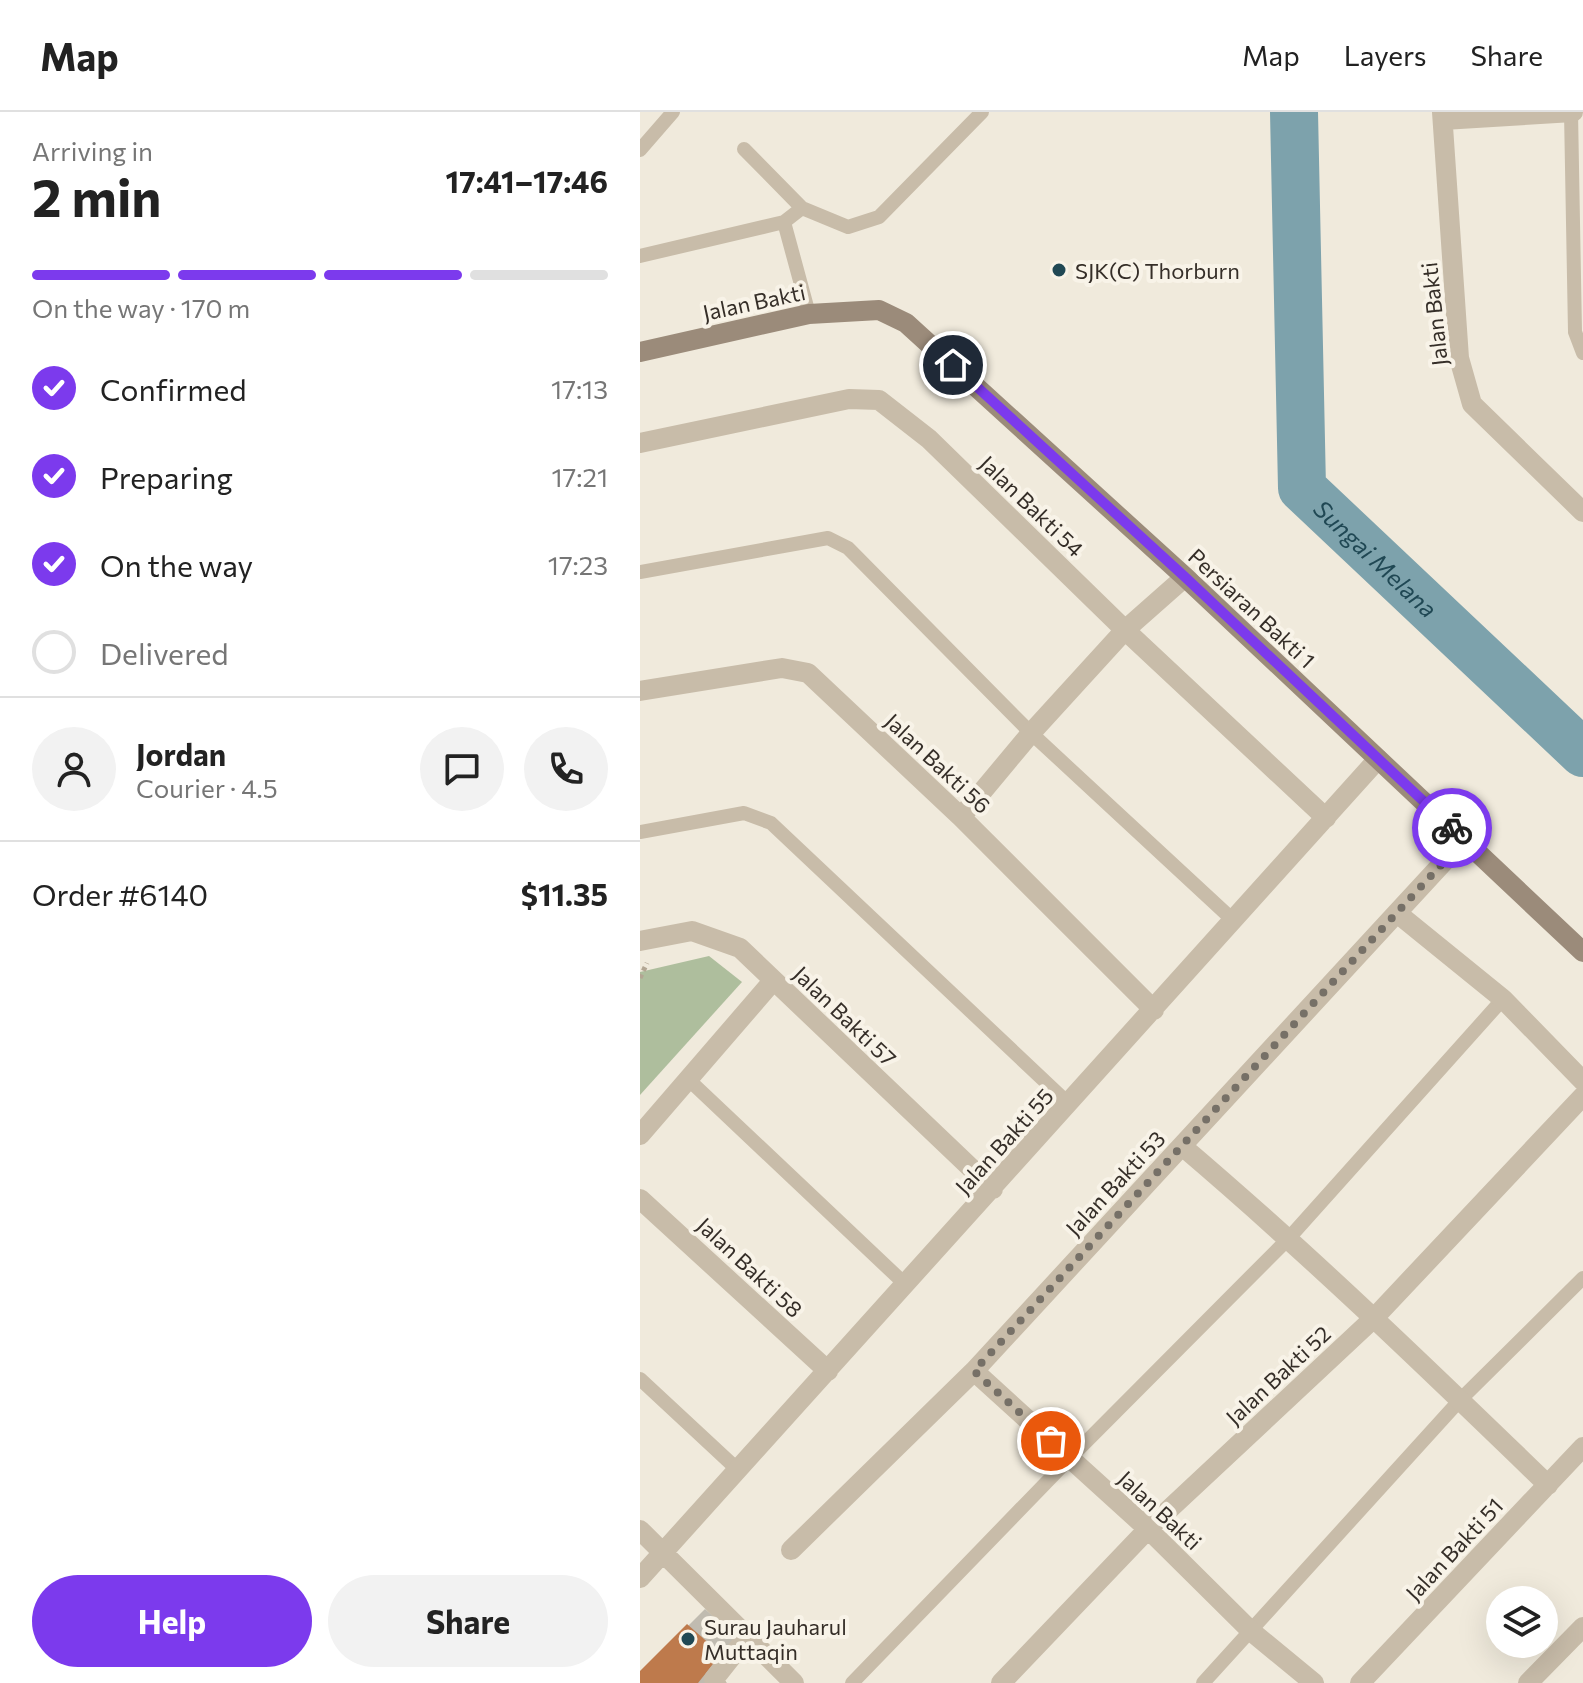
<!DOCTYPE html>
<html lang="en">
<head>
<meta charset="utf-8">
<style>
	:root { --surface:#fff; --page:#f2f2f2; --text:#222; --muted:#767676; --line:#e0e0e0; --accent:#7c3aed }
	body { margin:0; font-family:Commissioner,sans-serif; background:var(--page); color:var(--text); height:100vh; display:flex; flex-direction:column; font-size:30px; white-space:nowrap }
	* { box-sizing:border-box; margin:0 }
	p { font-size:26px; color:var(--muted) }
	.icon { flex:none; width:44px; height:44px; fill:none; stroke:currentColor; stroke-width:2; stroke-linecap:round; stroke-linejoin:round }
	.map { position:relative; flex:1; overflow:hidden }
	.details { display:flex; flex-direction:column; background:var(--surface); width:640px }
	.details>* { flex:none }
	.controls { position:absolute; left:846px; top:1474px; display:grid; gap:16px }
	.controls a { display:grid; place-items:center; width:72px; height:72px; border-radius:50%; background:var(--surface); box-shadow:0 8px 32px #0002; font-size:40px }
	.pin { position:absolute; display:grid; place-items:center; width:68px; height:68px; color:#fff; margin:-34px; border:4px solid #fff; border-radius:50%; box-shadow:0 2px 8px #0007 }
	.courier { position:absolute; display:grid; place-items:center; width:80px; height:80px; margin:-40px; border:6px solid #7c3aed; border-radius:50%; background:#fff; color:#222; box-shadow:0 2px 10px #0007 }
	.summary em { font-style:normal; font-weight:700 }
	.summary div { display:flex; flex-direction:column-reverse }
	.summary { display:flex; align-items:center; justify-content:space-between; height:136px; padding:0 32px }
	h1 { font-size:52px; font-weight:700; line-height:60px }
	.bar { display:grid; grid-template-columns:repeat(4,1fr); gap:12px 8px; align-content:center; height:96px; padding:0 32px }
	.bar i { height:10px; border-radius:6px; background:var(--line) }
	.bar .on { background:var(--accent) }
	.bar p { grid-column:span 4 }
	.line { display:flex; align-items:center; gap:20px; padding:0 32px; border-top:2px solid var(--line) }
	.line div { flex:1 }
	.round { display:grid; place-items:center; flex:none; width:84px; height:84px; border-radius:42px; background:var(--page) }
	ol { padding:0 32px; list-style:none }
	li { display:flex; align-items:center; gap:24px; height:88px }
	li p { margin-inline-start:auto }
	li .icon { padding:8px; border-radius:50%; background:var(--accent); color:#fff; stroke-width:4 }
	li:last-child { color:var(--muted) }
	li i { width:44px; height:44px; border:4px solid var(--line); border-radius:50% }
	.action { display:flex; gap:16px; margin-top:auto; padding:16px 32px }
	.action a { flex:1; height:92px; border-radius:48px; background:var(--accent); color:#fff; font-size:32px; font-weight:700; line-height:92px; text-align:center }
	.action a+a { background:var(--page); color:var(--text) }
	header { display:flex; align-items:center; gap:48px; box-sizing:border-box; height:112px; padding:0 40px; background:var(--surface); border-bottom:2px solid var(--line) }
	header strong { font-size:38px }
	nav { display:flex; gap:44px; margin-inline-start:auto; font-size:28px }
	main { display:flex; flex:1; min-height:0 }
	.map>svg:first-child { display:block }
</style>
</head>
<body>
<header>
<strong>Map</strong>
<nav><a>Map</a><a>Layers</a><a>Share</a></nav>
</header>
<main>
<section class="details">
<div class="summary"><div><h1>2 min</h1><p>Arriving in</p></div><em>17:41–17:46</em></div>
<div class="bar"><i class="on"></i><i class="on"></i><i class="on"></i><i></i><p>On the way · 170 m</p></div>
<ol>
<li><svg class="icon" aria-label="check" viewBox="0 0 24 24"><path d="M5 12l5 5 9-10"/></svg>Confirmed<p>17:13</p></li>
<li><svg class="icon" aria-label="check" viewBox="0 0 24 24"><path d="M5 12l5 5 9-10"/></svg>Preparing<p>17:21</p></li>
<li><svg class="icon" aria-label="check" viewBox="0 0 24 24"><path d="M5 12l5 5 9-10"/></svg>On the way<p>17:23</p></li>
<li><i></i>Delivered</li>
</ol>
<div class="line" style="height:144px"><a class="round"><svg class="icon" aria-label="person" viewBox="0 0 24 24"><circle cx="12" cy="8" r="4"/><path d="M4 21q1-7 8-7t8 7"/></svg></a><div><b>Jordan</b><p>Courier · 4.5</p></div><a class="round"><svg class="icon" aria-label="chat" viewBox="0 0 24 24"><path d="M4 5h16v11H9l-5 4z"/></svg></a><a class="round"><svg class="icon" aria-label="phone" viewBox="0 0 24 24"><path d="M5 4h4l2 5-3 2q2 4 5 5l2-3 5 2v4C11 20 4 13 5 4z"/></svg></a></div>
<div class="line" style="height:104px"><div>Order #6140</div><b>$11.35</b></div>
<div class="action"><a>Help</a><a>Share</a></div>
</section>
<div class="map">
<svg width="943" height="1571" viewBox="0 0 943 1571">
	<rect width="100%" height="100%" fill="#f0eadc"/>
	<!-- green -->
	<path fill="#aebe9d" d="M69 844 102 870 0 983V860Z"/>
	<!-- shadow -->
	<path fill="#0003" d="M65 1497 96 1524 72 1555 87 1571H0V1562Z"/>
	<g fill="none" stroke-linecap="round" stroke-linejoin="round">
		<!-- river -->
		<path stroke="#7da2ac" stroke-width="48" id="s1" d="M654 0 662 376 943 641"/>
	</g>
	<!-- building -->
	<path fill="#be7a4c" d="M47 1512 81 1542 58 1571H0V1559Z"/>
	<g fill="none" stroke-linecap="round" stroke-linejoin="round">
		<!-- path -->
		<path stroke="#b3a693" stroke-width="5" stroke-dasharray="4 4" stroke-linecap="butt" d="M0 866 7 851"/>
		<!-- lane -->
		<path stroke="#c8bca9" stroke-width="14" d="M931 0 935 220 943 241
			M104 37 162 96 208 115 239 105 342 0
			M0 38 33 0
			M144 110 169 202
			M0 144 144 110 162 96
			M0 460 188 426 208 436 391 621 594 809
			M0 720 104 701 131 711 429 992
			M49 968 266 1173
			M0 1267 98 1358
			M212 1571 430 1346 649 1126 863 887
			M563 1571 820 1288 943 1166"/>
		<!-- street -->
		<path stroke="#c8bca9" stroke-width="20" d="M802 0 819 246 832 292 943 400
			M803 8 933 0
			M0 331 209 287 239 288 289 327 485 518 686 706
			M0 579 142 556 168 561 321 705 514 898
			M321 705 391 621 485 518 545 465
			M757 801 863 887 943 969
			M0 829 52 819 100 836 353 1077
			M0 1023 133 869
			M542 1034C669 1142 788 1257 908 1373
			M0 1087 188 1259
			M334 1259 508 1417 612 1520 674 1571
			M0 1418 154 1571
			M151 1438 334 1259 824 728
			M0 1466 738 647
			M76 1571 74 1567 108 1524
			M361 1571 508 1417 735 1205 943 984
			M720 1571 943 1335
			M888 1571 943 1515"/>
		<!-- secondary -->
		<path stroke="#9b8b7a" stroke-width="20" d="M0 240 169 202 239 198 266 211 545 465 943 840"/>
	</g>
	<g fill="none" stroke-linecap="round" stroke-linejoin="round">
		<!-- done -->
		<path stroke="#767067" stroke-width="8" stroke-dasharray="0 14.4" d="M411 1329 334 1259 824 728 812 716"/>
		<!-- route -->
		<path stroke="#7c3aed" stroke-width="10" d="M313 253 545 465 812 716"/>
	</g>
	<!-- markers -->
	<g fill="#204854" stroke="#f8f3e8" stroke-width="3">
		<circle cx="419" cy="158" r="8"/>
		<circle cx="48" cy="1527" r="8"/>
	</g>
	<g text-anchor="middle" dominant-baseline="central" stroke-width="8" stroke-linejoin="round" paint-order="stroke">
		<!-- poi labels -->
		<g font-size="22" fill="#352e28" stroke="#f8f3e8" text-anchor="start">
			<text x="435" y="158">SJK(C) Thorburn</text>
			<text x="64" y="1514">Surau Jauharul<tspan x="64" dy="25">Muttaqin</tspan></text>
		</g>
		<!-- street labels -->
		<g font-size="22" fill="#352e28" stroke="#f8f3e8">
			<text transform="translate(114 190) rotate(-12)">Jalan Bakti</text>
			<text transform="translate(794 202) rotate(-96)">Jalan Bakti</text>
			<text transform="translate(392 394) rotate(44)">Jalan Bakti 54</text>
			<text transform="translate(612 496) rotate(43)">Persiaran Bakti 1</text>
			<text transform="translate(298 651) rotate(43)">Jalan Bakti 56</text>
			<text transform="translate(205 904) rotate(44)">Jalan Bakti 57</text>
			<text transform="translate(364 1029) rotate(-48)">Jalan Bakti 55</text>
			<text transform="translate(475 1071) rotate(-47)">Jalan Bakti 53</text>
			<text transform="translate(110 1155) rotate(43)">Jalan Bakti 58</text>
			<text transform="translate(638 1263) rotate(-43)">Jalan Bakti 52</text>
			<text transform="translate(520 1398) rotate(43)">Jalan Bakti</text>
			<text transform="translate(814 1437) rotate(-47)">Jalan Bakti 51</text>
		</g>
		<!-- water labels -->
		<g font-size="24" font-style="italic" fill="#204854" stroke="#f8f3e8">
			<text stroke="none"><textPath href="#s1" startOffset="478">Sungai Melana</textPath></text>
		</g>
	</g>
</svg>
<div class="controls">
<a><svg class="icon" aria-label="layers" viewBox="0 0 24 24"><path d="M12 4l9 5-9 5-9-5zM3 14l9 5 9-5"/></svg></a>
</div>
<div class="pin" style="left:411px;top:1329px;background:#ea580c"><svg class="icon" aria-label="bag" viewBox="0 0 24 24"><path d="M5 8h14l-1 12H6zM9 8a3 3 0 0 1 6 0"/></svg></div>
<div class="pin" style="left:313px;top:253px;background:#1f2937"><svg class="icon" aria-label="home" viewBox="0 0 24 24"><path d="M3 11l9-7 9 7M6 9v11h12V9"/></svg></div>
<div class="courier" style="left:812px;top:716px"><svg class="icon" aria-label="bike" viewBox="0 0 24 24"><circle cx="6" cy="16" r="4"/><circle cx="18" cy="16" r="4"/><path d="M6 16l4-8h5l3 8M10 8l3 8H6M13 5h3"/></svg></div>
</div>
</main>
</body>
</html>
